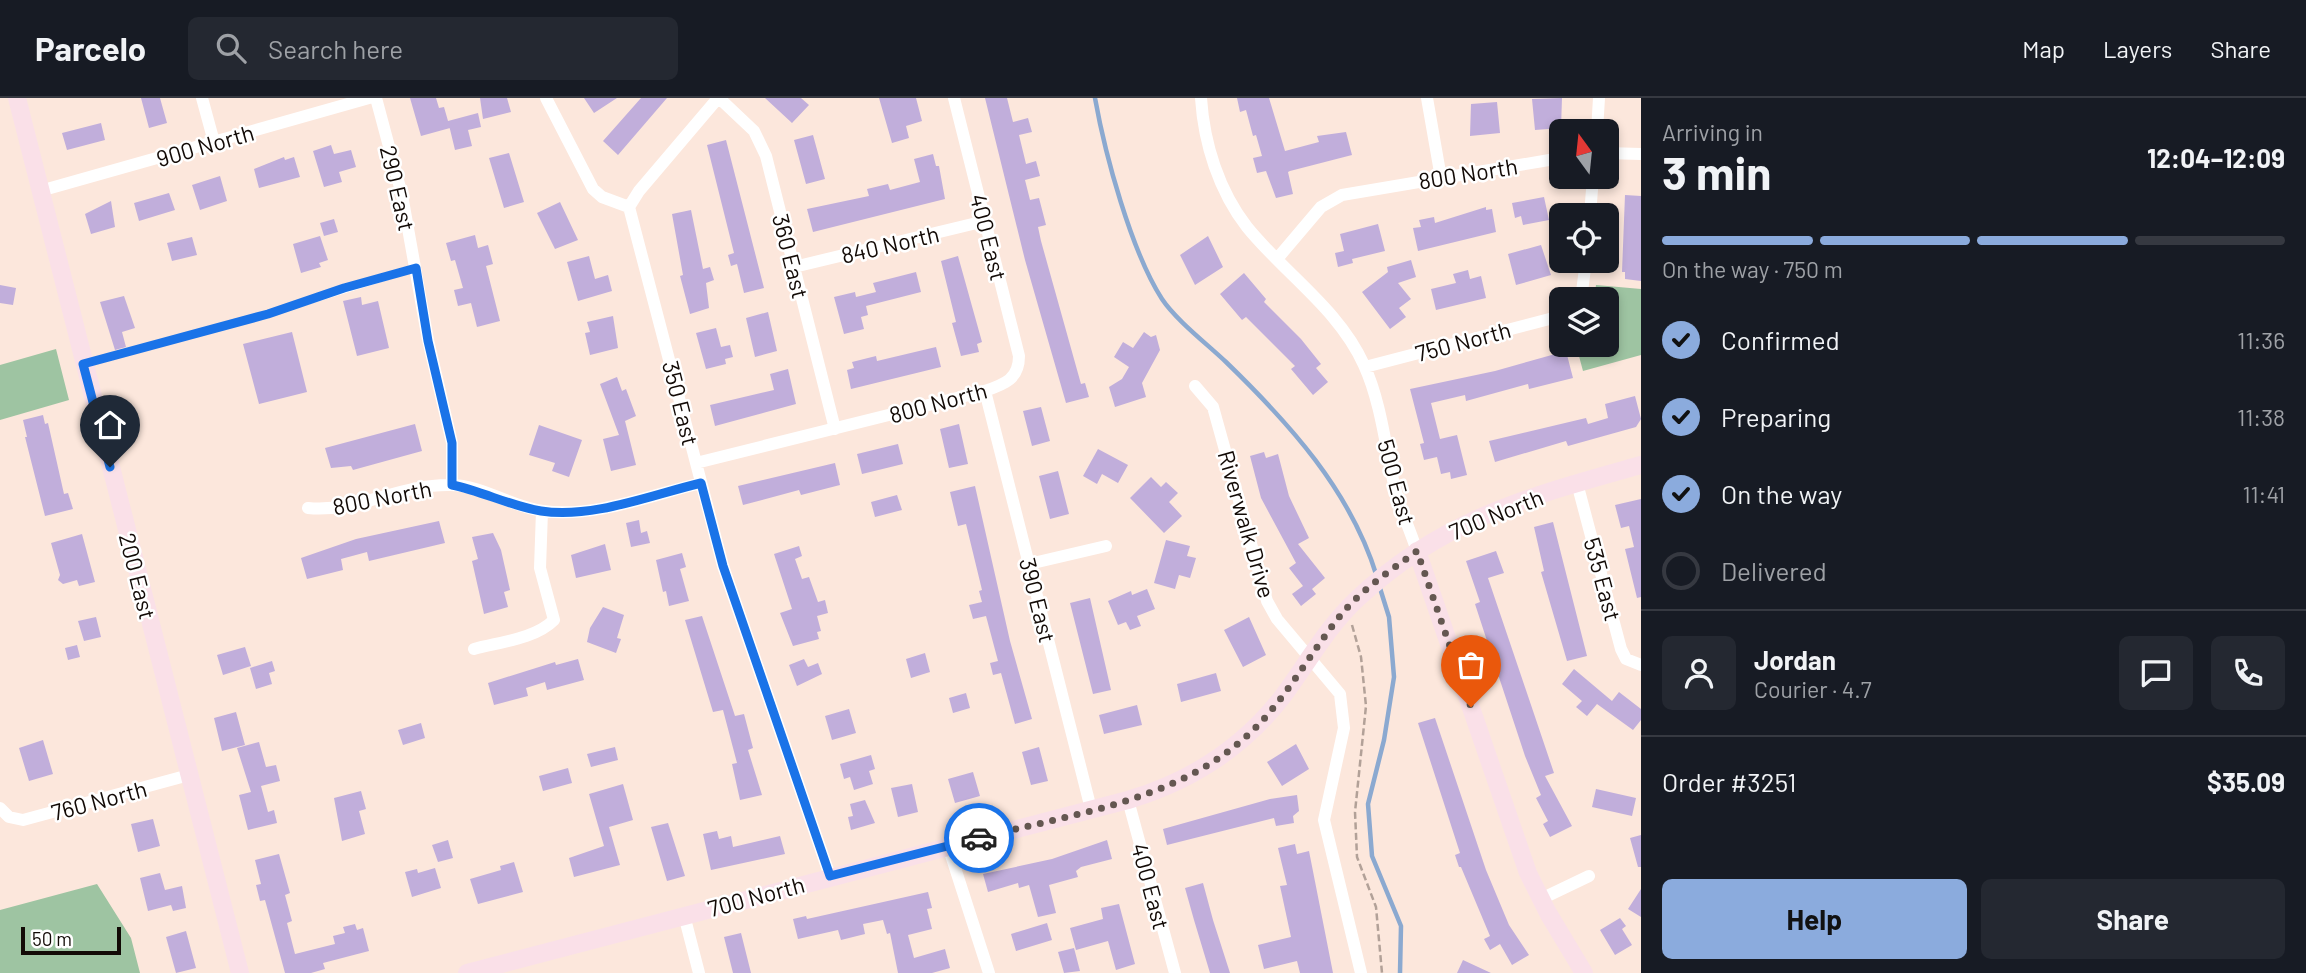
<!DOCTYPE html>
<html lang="en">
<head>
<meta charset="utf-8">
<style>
	:root { --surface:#171b24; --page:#242831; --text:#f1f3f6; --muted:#9ea1a6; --line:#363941; --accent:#8babdd }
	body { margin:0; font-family:Barlow,sans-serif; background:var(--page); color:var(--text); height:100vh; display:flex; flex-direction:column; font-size:26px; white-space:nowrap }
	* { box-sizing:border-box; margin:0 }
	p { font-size:23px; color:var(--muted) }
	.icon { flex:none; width:38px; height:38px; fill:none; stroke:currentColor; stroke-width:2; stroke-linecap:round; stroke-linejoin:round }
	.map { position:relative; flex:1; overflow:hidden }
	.panel { display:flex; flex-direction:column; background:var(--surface); width:665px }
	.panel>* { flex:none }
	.needle { width:46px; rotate:345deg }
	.fabs { position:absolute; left:1549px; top:21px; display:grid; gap:14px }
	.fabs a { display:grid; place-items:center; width:70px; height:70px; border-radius:10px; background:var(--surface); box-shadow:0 4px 10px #0003; font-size:35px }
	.scale { position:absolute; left:21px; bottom:18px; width:100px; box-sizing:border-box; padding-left:7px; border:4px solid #120a06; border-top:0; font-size:19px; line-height:24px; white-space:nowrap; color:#120a06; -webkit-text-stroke:5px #fff; paint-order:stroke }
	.pin { position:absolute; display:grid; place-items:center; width:60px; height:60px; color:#fff; margin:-72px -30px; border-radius:50% 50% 50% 0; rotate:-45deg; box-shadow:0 0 7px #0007 }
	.pin .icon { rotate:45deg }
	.courier { position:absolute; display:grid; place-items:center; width:70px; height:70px; margin:-35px; border:5px solid #1a73e8; border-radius:50%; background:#fff; color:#222; box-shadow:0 2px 9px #0007 }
	.overview em { font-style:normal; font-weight:700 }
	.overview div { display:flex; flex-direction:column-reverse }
	.overview { display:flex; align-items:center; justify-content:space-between; height:119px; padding:0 21px }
	h1 { font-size:46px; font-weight:700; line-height:52px }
	.bar { display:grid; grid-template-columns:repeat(4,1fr); gap:10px 7px; align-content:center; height:84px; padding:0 21px }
	.bar i { height:9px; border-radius:5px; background:var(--line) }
	.bar .current { background:var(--accent) }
	.bar p { grid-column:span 4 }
	.line { display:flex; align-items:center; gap:18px; padding:0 21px; border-top:2px solid var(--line) }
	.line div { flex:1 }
	.round { display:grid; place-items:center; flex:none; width:74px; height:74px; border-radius:10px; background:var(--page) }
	ol { padding:0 21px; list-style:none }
	li { display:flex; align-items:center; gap:21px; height:77px }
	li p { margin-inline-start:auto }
	li .icon { padding:7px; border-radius:50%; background:var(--accent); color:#111; stroke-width:4 }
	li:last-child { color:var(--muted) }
	li i { width:38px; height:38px; border:4px solid var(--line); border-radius:50% }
	.button { display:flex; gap:14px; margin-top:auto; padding:14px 21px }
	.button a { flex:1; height:80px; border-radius:10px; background:var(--accent); color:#111; font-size:28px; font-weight:700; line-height:80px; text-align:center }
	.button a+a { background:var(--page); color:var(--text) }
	header { display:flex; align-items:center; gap:42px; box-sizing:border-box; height:98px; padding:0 35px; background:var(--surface); border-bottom:2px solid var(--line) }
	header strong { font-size:33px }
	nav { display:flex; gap:38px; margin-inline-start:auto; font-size:24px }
	.search { width:490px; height:63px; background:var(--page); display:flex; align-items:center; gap:18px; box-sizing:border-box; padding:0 24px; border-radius:10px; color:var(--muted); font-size:26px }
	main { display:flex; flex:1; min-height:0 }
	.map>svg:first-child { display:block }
</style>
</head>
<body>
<header>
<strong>Parcelo</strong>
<div class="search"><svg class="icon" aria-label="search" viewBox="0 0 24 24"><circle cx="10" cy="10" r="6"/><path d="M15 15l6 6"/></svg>Search here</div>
<nav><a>Map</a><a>Layers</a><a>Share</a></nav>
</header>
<main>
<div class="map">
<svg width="1641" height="875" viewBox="0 0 1641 875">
	<rect width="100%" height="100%" fill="#fce7dc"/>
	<!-- green -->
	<path fill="#9ec4a2" d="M1596 187 1641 191V257L1583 273 1576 247H1606V201H1594Z
		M56 251 69 302 0 322V267Z
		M97 786 131 840 140 875H0V812Z"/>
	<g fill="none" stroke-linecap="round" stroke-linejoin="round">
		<!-- stream -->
		<path stroke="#8ba9d0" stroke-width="4.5" d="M1095 0C1105 56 1131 153 1162 201 1176 222 1207 246 1226 264 1289 325 1351 393 1377 479
			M1379 487 1389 519 1394 579 1384 642 1368 706 1372 758 1401 828 1400 875"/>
	</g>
	<!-- building -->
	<path fill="#c1aedb" d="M141 0H160L167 25 149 30Z
		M410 0H436L439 10 444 9 450 30 421 38Z
		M480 0H507L511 14 483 21Z
		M584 0H617L594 15Z
		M641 0H667L618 57 603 43Z
		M765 0H801L809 7 792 25Z
		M879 0H916L922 23 906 28 909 40 892 45Z
		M985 0H1007L1013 24 1028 20 1032 34 1019 37 1026 66 1036 63 1040 78 1025 82 1030 102 1039 100 1046 127 1038 129 1041 143 1081 286 1085 285 1089 299 1066 305 1025 162Z
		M1237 0H1269L1285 53 1319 44 1317 38 1346 34 1352 57 1290 73 1288 74 1293 96 1276 100 1266 73 1257 75 1253 60 1262 58 1256 37 1253 38 1246 12 1240 14Z
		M1562 0 1561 30 1535 32 1532 1Z
		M1497 4 1500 35 1470 38 1471 6Z
		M478 15 481 29 468 32 472 48 455 52 448 23Z
		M101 25 105 42 67 52 62 35Z
		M813 37 825 81 806 86 794 42Z
		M726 42 764 190 744 195 737 166 731 168 728 157 734 155 707 47Z
		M331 47 334 56 351 52 356 69 339 74 342 84 324 89 313 53Z
		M509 55 524 104 504 110 489 60Z
		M933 56 936 68H939L945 101 813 134 807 111 869 98 867 91 888 86 890 92 920 84 914 61Z
		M284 59 285 62 294 59 300 79 259 90 254 71Z
		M220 78 227 103 200 112 192 87Z
		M169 95 175 112 139 123 134 105Z
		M1625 97 1641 98V183L1625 181V174H1622Z
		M1544 99 1549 122 1523 127 1521 118 1515 120 1512 105Z
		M111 103 115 129 91 136 85 116Z
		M560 104 578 142 555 151 537 115Z
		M1486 109V112L1492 111 1496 134 1418 153 1413 130 1421 129 1419 122 1434 119 1435 125Z
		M691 112 703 171 710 169 714 182 706 185 709 210 690 216 680 178 683 177 672 116Z
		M334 121 338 134 324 138 320 125Z
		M1378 126 1385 153 1352 161 1353 165 1338 169 1335 155 1344 153 1340 136Z
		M475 137 478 150 488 147 493 166 486 168 500 223 477 229 471 205 458 208 454 192 463 190 455 162 451 163 446 145Z
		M320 138 328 162 319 165 321 169 301 175 293 146Z
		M1208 138 1223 169 1195 187 1180 157Z
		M192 139 197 157 172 163 167 145Z
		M1541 147 1551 177 1516 187 1508 156Z
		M589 158 595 181 608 177 612 193 578 203 567 164Z
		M958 158 982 244 977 246 979 254 961 258 952 225 956 224 941 163Z
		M1411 162 1416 179 1398 185 1411 201 1399 210 1406 219 1390 231 1362 194 1388 174 1387 169Z
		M1468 172 1470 181 1481 178 1486 200 1436 212 1431 191 1456 185 1453 176Z
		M916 174 921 194 866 208 868 217 861 219 864 231 844 236 834 199 855 194 856 199 876 194 873 185Z
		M1244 175 1266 201 1264 204 1301 241 1321 266 1316 270 1328 284 1313 297 1291 271 1295 268 1246 219 1242 222 1220 196Z
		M0 187 16 190 13 207 0 205Z
		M124 198 135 230 122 234 126 249 115 252 100 204Z
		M361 199 362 207 378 203 389 250 357 258 343 203Z
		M768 214 777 253 755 259 746 220Z
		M613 218 618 250 590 257 585 235 590 234 587 224Z
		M716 230 721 249 730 247 733 259 725 261 726 266 706 271 696 235Z
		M292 234 307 294 259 306 243 246Z
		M1144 234 1151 239 1156 237 1160 252 1142 285 1146 299 1115 309 1109 289 1122 281 1129 269 1114 259 1123 244 1133 250Z
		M936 249 941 269 851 291 847 272 854 270 852 264 876 258 877 263Z
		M1566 253 1573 280 1529 291 1528 286 1466 303 1465 297 1431 305 1440 341 1457 337 1467 377 1451 381 1450 374 1441 376 1437 359 1424 362 1420 346 1424 345 1410 291 1495 273Z
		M788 271 796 306 715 328 710 307 774 292 770 276Z
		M617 279 622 293 626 291 636 318 625 323 636 367 611 373 603 341 619 337 600 286Z
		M1635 298 1641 321 1636 329 1568 348 1566 343 1495 364 1489 343 1586 320 1588 326 1608 320 1605 306Z
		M1041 309 1050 343 1032 348 1023 313Z
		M43 317 45 326 48 325 64 396 68 395 73 411 45 418 25 339H27L23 322Z
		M415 326 422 353 353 372 351 368 331 370 325 350Z
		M959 326 968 366 949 370 940 331Z
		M539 327 582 342 569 379 552 373 555 365 529 357Z
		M898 346 903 366 862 376 857 356Z
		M1098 351 1128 367 1118 385 1102 376 1097 386 1083 378Z
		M1264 354 1266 360 1278 356 1289 398 1309 440 1298 446 1325 480 1312 491 1316 496 1301 508 1292 496 1303 488 1289 470 1296 465 1261 400 1250 358Z
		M835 365 840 387 801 397 799 392 743 407 738 388Z
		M1058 373 1069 416 1050 421 1039 378Z
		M1151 379 1161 389 1166 384 1178 395 1169 404 1182 418 1164 435 1130 400Z
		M975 388 1010 543 1032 621 1015 626 1001 575 993 577 990 565 998 563 986 518 973 521 969 507 982 504 979 493 982 492 966 426 958 428 950 394Z
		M897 397 902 412 875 419 871 404Z
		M1641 401V499L1637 500 1625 451 1634 449 1629 428 1621 430 1615 407Z
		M639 422 641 435 647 433 650 445 631 449 626 425Z
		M439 423 445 445 369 463 367 454 341 461 343 472 307 481 301 460 356 441Z
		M1553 424 1587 558 1567 563 1541 474 1544 473 1534 429Z
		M493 435 501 452 510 492 504 494 508 509 484 516 472 463 478 461 472 439Z
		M82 436 95 484 79 488 77 482 63 486 58 482 60 477 51 445Z
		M1166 442 1190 448 1187 458 1196 460 1190 480 1179 477 1175 491 1154 485Z
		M605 446 611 472 576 480 571 457Z
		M799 448 802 458 795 461 802 481 809 479 818 504 825 502 828 515 817 518 821 533 817 534 819 541 793 548 780 515 792 511 774 456Z
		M1496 453 1504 475 1488 480 1554 675 1545 678 1572 728 1550 739 1543 726 1548 723 1536 700 1541 697 1525 658 1490 552 1475 506 1480 504 1466 463Z
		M682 455 686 469 680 471 689 503 669 508 666 493 663 494 656 462Z
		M1147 491 1155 511 1137 518 1141 528 1130 532 1126 524 1118 527 1108 503 1131 493 1132 497Z
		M1090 500 1111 592 1093 596 1070 505Z
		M603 509 624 517 617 540 621 541 616 555 587 544 590 530Z
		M702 518 735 618 744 616 753 650 748 652 762 697 740 702 732 666 737 665 723 612 713 614 685 522Z
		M96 519 101 539 84 543 78 523Z
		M1249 519 1266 557 1243 569 1224 532Z
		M77 547 80 559 68 562 65 550Z
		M245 549 251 568 223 577 217 557Z
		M925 555 930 574 911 580 906 561Z
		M578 561 584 582 547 592 545 584 526 590 528 598 494 607 488 585 555 564 556 567Z
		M804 561 808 569 818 565 822 576 797 588 789 567Z
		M272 563 275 573 269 575 272 586 256 591 250 570Z
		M1574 571 1612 603 1619 594 1641 611V622L1633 632 1597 606 1587 618 1576 609 1582 603 1562 586Z
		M1216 575 1221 593 1181 604 1177 586Z
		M966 595 970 610 953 615 949 600Z
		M1137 607 1142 627 1104 636 1099 617Z
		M849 611 856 635 832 642 825 618Z
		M236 614 245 647 222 653 214 620Z
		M1435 620 1486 772 1509 827 1529 857 1512 867 1500 846 1490 852 1484 841 1490 838 1461 769H1459L1455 757 1460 755 1418 625Z
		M421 625 425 640 403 647 398 632Z
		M43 642 53 676 29 683 19 650Z
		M259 644 266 669 276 667 280 683 261 688 268 714 274 712 277 725 248 732 239 697 251 694 237 650Z
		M1296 646 1309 671 1282 688 1267 664Z
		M615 649 618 662 591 669 587 656Z
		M1039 649 1048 683 1031 687 1022 654Z
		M871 657 875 671 869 673 873 686 854 692 850 679 844 681 840 666Z
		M568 670 572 685 543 693 539 678Z
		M973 674 980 698 955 705 948 681Z
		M623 686 633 722 609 729 620 767 574 779 569 760 604 748 589 696Z
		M912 686 918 714 898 719 891 690Z
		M1596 691 1636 700 1632 718 1592 709Z
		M361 693 366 711 359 713 365 736 342 743 334 700Z
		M1297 697 1299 713 1293 718 1294 725 1276 728 1274 720 1167 747 1163 731 1270 701Z
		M865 702 875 725 851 732 848 719 853 718 850 706Z
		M153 721 160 748 138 754 131 726Z
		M668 725 685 778 667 783 651 729Z
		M717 733 719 741 731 738 733 749 780 738 785 756 711 772 703 736Z
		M1641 737V769H1638L1630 740Z
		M448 742 453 760 438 764 432 747Z
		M1107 742 1112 761 1081 769 1076 773 1078 779 1049 787 1056 815 1038 819 1029 787 1019 790 1018 785 988 794 983 776 1052 761Z
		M1295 746 1297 756 1309 753 1333 875H1300L1297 863 1264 871 1258 847 1291 839 1280 788 1287 787 1278 750Z
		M279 756 290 795 285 797 292 823 287 825 295 856 335 846 333 838 345 835 343 829 355 826 357 832 363 830 369 853 323 865 325 871 311 875H285L265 802 260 803 256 787 261 786 255 762Z
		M514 764 523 794 478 806 470 781 501 772 500 768Z
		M435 770 441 790 412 799 405 774 417 771 418 775Z
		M160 775 165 792 182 788 186 810 173 813 171 807 148 813 140 780Z
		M1203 785 1213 822 1230 875H1210L1194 822 1185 790Z
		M1641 791V819L1628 811Z
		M928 794 932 810 927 811 932 831 908 837 914 860 945 851 950 870 932 875H898L890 835 887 836 883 822 863 826 865 836 841 842 838 832 798 841 793 821 806 818 807 821Z
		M1119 806 1135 866 1116 872 1108 843 1076 852 1070 830 1103 821 1101 810Z
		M1620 820 1626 828 1622 831 1632 847 1615 857 1600 832Z
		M1047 825 1052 842 1016 853 1011 836Z
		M186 833 196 870 176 875 166 839Z
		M741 835 751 875H733L724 839Z
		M1074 850 1080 873 1064 875 1058 854Z
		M1463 862 1491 875H1457Z"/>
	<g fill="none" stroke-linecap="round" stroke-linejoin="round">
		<!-- path -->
		<path stroke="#b2a198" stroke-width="2.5" stroke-dasharray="7 3.5" stroke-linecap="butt" d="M1352 527 1361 559 1366 608 1355 714 1357 759 1376 809 1382 875"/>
		<!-- lane -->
		<path stroke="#fff" stroke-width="6" d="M85 266 268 216 414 171"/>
		<!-- street -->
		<path stroke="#fff" stroke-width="12" d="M202 0 214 44
			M376 0 402 97 428 242 452 345V387
			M546 0 593 91 602 99 629 109
			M719 0 754 33 766 58 835 331
			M1201 0C1204 46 1219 93 1247 129 1285 176 1339 211 1364 267 1380 302 1385 344 1393 382 1398 406 1409 429 1417 453
			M1427 0 1441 80
			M1597 33 1599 0
			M1606 55 1641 56
			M40 93 369 0
			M629 109 723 468 830 778
			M629 109 639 93 718 0
			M1590 117 1593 79
			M1277 161 1321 109 1342 97 1561 60
			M794 169 985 123
			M1581 201 1586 163
			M1365 269 1561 218
			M1195 288 1213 309 1267 503 1277 521 1340 596 1344 630 1324 722 1361 875
			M985 293 1091 711
			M696 365 985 293C1005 286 1019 281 1019 258L954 0
			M1577 385 1621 551 1626 561 1641 567
			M308 410C356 415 401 386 450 387 483 387 511 409 543 413 595 420 651 397 701 385
			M1029 466 1106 448
			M474 551C500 544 535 541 554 522L540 470 542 413
			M1128 702 1175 875
			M0 710 9 719 23 722 189 677
			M948 748 989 875
			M1541 801 1589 778
			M684 817 699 875"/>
		<!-- secondary -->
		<path stroke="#fae0e8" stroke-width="18" d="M17 0 240 875
			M1417 453 1528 775 1548 815 1584 875
			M467 875 1128 702C1189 684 1240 652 1280 602 1306 568 1326 530 1357 501 1443 420 1531 398 1641 367"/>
	</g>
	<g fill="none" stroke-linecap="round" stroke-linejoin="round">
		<!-- done -->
		<path stroke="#645751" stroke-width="7" stroke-dasharray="0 12.6" d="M979 740C1068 717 1170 704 1241 643 1282 609 1307 559 1340 518 1361 492 1390 473 1417 453L1471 609"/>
		<!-- route -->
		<path stroke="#1a73e8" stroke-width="9" d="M110 369 83 266 268 216 344 190 416 170 428 243 452 345V387C482 393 510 408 541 413 592 421 651 397 701 385L723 468 830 778 979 740"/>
	</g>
	<g text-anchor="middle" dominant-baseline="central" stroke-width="5" stroke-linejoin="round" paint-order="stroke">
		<!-- street labels -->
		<g font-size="23" fill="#120a06" stroke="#fff">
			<text transform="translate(205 47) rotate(-16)">900 North</text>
			<text transform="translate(1468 75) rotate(-9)">800 North</text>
			<text transform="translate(398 90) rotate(77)">290 East</text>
			<text transform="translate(989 139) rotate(76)">400 East</text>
			<text transform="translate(890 146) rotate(-13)">840 North</text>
			<text transform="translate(791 158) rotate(76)">360 East</text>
			<text transform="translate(1463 243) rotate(-15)">750 North</text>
			<text transform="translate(938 304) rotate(-15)">800 North</text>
			<text transform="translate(681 305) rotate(76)">350 East</text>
			<text transform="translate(1397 384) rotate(75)">500 East</text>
			<text transform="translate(382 399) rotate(-11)">800 North</text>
			<text transform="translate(1496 416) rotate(-22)">700 North</text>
			<text transform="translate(1247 426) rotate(74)">Riverwalk Drive</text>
			<text transform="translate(138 478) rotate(76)">200 East</text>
			<text transform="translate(1603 481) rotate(75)">535 East</text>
			<text transform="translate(1038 502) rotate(76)">390 East</text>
			<text transform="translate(99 702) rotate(-15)">760 North</text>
			<text transform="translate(1151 788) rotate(75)">400 East</text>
			<text transform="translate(756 798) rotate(-15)">700 North</text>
		</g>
	</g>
</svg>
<div class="fabs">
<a><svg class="needle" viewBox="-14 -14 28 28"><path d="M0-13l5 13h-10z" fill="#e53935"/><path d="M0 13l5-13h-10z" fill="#9ea1a6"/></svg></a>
<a><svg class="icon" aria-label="locate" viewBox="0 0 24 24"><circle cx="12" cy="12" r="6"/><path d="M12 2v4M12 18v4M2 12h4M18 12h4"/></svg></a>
<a><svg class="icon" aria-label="layers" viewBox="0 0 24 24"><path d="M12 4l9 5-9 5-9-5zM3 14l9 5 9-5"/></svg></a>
</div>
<div class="scale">50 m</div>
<div class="pin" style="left:1471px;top:609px;background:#ea580c"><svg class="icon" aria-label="bag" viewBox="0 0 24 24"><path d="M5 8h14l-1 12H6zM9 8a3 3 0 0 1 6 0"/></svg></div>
<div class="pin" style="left:110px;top:369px;background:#1f2937"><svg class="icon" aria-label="home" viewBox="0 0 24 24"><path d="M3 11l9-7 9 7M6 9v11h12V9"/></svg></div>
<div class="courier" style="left:979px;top:740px"><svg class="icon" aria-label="car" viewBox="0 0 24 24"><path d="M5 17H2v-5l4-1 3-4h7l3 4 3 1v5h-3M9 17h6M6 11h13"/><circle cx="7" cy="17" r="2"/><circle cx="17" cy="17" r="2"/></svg></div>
</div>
<section class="panel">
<div class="overview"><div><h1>3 min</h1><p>Arriving in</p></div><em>12:04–12:09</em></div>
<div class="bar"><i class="current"></i><i class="current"></i><i class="current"></i><i></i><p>On the way · 750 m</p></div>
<ol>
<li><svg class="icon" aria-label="check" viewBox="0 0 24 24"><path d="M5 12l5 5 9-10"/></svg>Confirmed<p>11:36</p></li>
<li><svg class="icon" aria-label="check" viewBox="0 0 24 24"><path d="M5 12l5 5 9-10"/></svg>Preparing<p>11:38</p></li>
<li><svg class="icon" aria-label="check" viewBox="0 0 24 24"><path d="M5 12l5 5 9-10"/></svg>On the way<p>11:41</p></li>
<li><i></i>Delivered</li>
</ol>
<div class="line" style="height:126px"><a class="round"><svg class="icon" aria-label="person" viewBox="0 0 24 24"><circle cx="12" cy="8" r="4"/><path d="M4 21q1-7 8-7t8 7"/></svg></a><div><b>Jordan</b><p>Courier · 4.7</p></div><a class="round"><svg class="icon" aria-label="chat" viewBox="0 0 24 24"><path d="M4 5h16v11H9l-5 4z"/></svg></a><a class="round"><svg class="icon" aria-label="phone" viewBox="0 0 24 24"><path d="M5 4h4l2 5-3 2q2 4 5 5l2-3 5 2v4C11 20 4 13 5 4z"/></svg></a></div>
<div class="line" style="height:91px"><div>Order #3251</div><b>$35.09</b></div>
<div class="button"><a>Help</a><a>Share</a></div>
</section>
</main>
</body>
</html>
